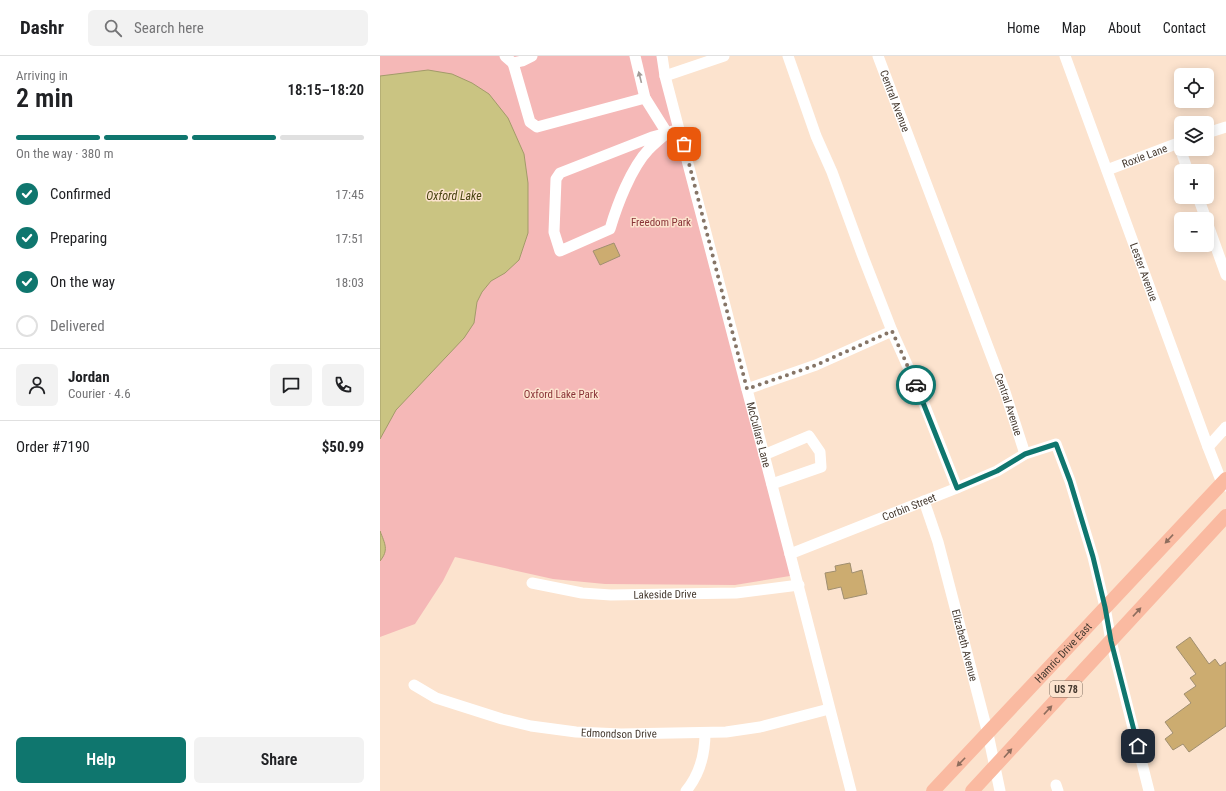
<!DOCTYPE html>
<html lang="en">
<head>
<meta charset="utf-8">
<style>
	:root { --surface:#fff; --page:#f2f2f2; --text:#202124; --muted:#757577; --line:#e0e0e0; --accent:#0f766e }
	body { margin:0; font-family:"Roboto Condensed",sans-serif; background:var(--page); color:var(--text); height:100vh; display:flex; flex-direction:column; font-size:15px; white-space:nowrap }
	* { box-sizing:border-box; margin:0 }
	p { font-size:13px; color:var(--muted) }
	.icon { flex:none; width:22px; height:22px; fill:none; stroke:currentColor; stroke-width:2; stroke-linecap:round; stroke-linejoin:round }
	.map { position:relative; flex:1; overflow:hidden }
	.details { display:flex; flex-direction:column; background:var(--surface); width:380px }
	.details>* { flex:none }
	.fabs { position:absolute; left:794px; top:12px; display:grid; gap:8px }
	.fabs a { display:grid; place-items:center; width:40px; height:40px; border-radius:6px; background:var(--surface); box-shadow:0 2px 10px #0003; font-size:20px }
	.pin { position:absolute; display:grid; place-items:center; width:34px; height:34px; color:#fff; margin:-17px; border-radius:8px; box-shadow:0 2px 6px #0006 }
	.courier { position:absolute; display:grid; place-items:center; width:40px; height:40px; margin:-20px; border:3px solid #0f766e; border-radius:50%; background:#fff; color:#222; box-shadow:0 1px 5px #0007 }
	.summary em { font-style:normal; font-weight:600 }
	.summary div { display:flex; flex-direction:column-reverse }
	.summary { display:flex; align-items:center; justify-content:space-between; height:68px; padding:0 16px }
	h1 { font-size:26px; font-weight:600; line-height:30px }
	.bar { display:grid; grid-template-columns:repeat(4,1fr); gap:6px 4px; align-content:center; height:48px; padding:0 16px }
	.bar i { height:5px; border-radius:3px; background:var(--line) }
	.bar .on { background:var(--accent) }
	.bar p { grid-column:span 4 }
	.line { display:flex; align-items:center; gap:10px; padding:0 16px; border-top:1px solid var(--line) }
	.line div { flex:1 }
	.round { display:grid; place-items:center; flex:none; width:42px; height:42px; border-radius:6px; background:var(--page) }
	ol { padding:0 16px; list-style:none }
	li { display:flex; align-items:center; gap:12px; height:44px }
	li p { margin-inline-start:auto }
	li .icon { padding:4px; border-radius:50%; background:var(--accent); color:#fff; stroke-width:4 }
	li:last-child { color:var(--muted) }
	li i { width:22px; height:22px; border:2px solid var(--line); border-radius:50% }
	.button { display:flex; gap:8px; margin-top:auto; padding:8px 16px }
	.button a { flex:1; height:46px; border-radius:6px; background:var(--accent); color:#fff; font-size:16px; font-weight:600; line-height:46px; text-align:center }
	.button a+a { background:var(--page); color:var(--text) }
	header { display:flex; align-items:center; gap:24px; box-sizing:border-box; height:56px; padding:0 20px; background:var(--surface); border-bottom:1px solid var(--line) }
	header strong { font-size:19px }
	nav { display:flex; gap:22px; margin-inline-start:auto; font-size:14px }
	.search { width:280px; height:36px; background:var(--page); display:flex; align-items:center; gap:10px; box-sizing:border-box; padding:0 14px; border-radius:6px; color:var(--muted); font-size:15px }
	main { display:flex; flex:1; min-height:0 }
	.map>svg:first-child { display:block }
</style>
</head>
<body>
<header>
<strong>Dashr</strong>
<div class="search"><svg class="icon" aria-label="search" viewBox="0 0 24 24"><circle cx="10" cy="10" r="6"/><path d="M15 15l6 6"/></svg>Search here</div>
<nav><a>Home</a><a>Map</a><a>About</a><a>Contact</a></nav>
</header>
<main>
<section class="details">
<div class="summary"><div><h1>2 min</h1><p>Arriving in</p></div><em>18:15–18:20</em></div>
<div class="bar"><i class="on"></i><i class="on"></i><i class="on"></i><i></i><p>On the way · 380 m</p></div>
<ol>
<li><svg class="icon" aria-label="check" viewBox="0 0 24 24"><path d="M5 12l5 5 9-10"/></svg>Confirmed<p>17:45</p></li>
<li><svg class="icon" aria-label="check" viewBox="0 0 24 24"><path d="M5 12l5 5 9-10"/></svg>Preparing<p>17:51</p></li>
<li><svg class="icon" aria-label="check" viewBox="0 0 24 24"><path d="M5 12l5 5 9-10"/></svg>On the way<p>18:03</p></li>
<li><i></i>Delivered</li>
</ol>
<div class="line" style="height:72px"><a class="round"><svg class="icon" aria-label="person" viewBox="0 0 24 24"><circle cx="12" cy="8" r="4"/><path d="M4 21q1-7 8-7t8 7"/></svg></a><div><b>Jordan</b><p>Courier · 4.6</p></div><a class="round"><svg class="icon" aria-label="chat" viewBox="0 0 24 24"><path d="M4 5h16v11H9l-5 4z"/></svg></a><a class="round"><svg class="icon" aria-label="phone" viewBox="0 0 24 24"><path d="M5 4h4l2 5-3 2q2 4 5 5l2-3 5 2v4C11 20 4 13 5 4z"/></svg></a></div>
<div class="line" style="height:52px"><div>Order #7190</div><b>$50.99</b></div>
<div class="button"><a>Help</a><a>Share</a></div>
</section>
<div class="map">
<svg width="846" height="735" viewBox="0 0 846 735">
	<rect width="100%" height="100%" fill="#fce3ce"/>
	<!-- green -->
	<path fill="#f5b8b7" d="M0 0H282L416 519 355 529 225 528 173 523 75 501 63 525 35 568 0 581Z"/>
	<!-- water -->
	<path fill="#cac482" stroke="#a29b69" d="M48 14 72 18 92 27 109 38 128 62 144 98 148 127V177L139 204 125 217 111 225 102 236 97 246 94 267 84 282 16 354 0 383V20Z
		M0 475C5 488 9 494 0 505Z"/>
	<!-- building -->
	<path fill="#ccac70" stroke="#a08f70" d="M234 187 240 200 220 209 213 195Z
		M470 507 472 517 482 514 487 538 464 543 461 531 448 534 445 517 456 515 455 510Z
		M810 581 829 608 835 603 840 610 846 606V670L809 696 803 688 793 694 785 683 793 677 785 666 811 647 804 638 816 630 810 622 816 618 796 591Z"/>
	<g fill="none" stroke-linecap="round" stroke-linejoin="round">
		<!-- minor -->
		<g stroke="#fff" stroke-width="11">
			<path d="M125 0 133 7 142 5 152 0"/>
			<path d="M255 0 265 42 287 77 293 75"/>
			<path id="s1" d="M282 0 285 20 410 498 471 735"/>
			<path d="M408 0 436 80 452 116 482 198 512 275 541 340 577 432"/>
			<path id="s2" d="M498 0 625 336 645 398"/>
			<path id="s3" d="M685 0 828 391 842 427 846 430"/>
			<path d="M133 7 150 66 157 71 265 42"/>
			<path d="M285 20 344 0"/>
			<path d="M287 77C281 82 275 87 269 93 251 112 237 149 230 173L180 195 174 176 176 123 180 117 272 81Z"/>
			<path d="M827 77 846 71"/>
			<path d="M798 87 808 115"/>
			<path id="s4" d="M727 114 801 86"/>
			<path d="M818 141 826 163"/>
			<path d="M827 166 846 219"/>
			<path d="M367 333 436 309 512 275"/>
			<path d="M828 391 846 371"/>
			<path d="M384 399 429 380 440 396 441 411 392 428"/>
			<path id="s5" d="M544 445 558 486 608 678 620 735"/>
			<path id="s6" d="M410 498 577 432 617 415 645 398 676 388 690 425 713 501 725 551 731 585 769 735"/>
			<path id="s7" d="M152 527 202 537 231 539 356 537 419 529"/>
			<path id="s8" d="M34 629 56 642 122 663 151 670 196 676 241 678 346 676 380 671 449 653"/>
			<path d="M676 729 678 735"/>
			<path d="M306 735C320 718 325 698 325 677"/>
		</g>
		<!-- major -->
		<g stroke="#fabaa1" stroke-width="14">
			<path id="s9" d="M553 735 846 423"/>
			<path d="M592 735 846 460"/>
		</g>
	</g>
	<!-- one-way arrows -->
	<defs><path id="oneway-solid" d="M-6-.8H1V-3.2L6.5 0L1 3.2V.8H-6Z"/></defs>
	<use fill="#a29c98" href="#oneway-solid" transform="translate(260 21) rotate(-104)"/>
	<g fill="#8e6d5d">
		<use href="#oneway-solid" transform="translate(789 483) rotate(133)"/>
		<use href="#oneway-solid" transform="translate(757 556) rotate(-47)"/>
		<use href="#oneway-solid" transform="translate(668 654) rotate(-47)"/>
		<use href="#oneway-solid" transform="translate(628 697) rotate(-48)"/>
		<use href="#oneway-solid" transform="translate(581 706) rotate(134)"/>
	</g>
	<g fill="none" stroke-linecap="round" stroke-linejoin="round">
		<!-- done -->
		<path stroke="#867567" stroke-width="4" stroke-dasharray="0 7.2" d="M304 88 367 333 436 309 512 275 536 329"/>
		<!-- route -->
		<path stroke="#0f766e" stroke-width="5" d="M536 329 577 432 617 415 645 398 676 388 690 425 713 501 725 551 731 585 758 690"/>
	</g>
	<g text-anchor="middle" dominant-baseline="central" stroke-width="3" stroke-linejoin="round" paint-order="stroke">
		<!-- shield labels -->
		<rect fill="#fce3ce" stroke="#7d6d5f" stroke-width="1" x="670" y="625" width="32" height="16" rx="3"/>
		<g font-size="10" font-weight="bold" fill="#463a30">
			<text x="686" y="633">US 78</text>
		</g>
		<!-- street labels -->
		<g font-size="11" fill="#463a30" stroke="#fce3ce">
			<text stroke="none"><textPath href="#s2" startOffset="48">Central Avenue</textPath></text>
			<text stroke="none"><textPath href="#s4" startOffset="40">Roxie Lane</textPath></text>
			<text stroke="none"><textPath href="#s3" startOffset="230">Lester Avenue</textPath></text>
			<text stroke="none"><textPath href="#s2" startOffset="372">Central Avenue</textPath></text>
			<text stroke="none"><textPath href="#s1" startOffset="391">McCullars Lane</textPath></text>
			<text stroke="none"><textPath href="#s6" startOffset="128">Corbin Street</textPath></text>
			<text stroke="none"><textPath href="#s7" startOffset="134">Lakeside Drive</textPath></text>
			<text stroke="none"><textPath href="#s5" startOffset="150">Elizabeth Avenue</textPath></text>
			<text stroke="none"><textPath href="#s9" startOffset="190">Hamric Drive East</textPath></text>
			<text stroke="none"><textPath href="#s8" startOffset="213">Edmondson Drive</textPath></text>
		</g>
		<!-- park labels -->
		<g font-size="11" fill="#893438" stroke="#fce3ce">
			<text x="281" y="166">Freedom Park</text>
			<text x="181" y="338">Oxford Lake Park</text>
		</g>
		<!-- water labels -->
		<g font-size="12" font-style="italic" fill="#4a4512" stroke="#fce3ce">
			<text x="74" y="140">Oxford Lake</text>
		</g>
	</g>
</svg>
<div class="fabs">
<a><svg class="icon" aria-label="locate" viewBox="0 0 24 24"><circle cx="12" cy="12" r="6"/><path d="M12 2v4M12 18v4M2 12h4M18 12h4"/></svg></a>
<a><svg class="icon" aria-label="layers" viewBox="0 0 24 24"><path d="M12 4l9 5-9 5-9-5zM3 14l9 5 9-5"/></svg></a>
<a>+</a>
<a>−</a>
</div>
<div class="pin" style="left:304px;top:88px;background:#ea580c"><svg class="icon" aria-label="bag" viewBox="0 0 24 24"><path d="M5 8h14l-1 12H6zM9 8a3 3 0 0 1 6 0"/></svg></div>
<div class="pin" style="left:758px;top:690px;background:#1f2937"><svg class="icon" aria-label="home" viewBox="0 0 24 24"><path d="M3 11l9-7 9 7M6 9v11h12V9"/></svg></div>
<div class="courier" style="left:536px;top:329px"><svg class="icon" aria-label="car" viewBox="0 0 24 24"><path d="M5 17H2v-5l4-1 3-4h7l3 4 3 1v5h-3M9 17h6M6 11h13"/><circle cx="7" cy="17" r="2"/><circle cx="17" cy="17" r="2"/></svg></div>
</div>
</main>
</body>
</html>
